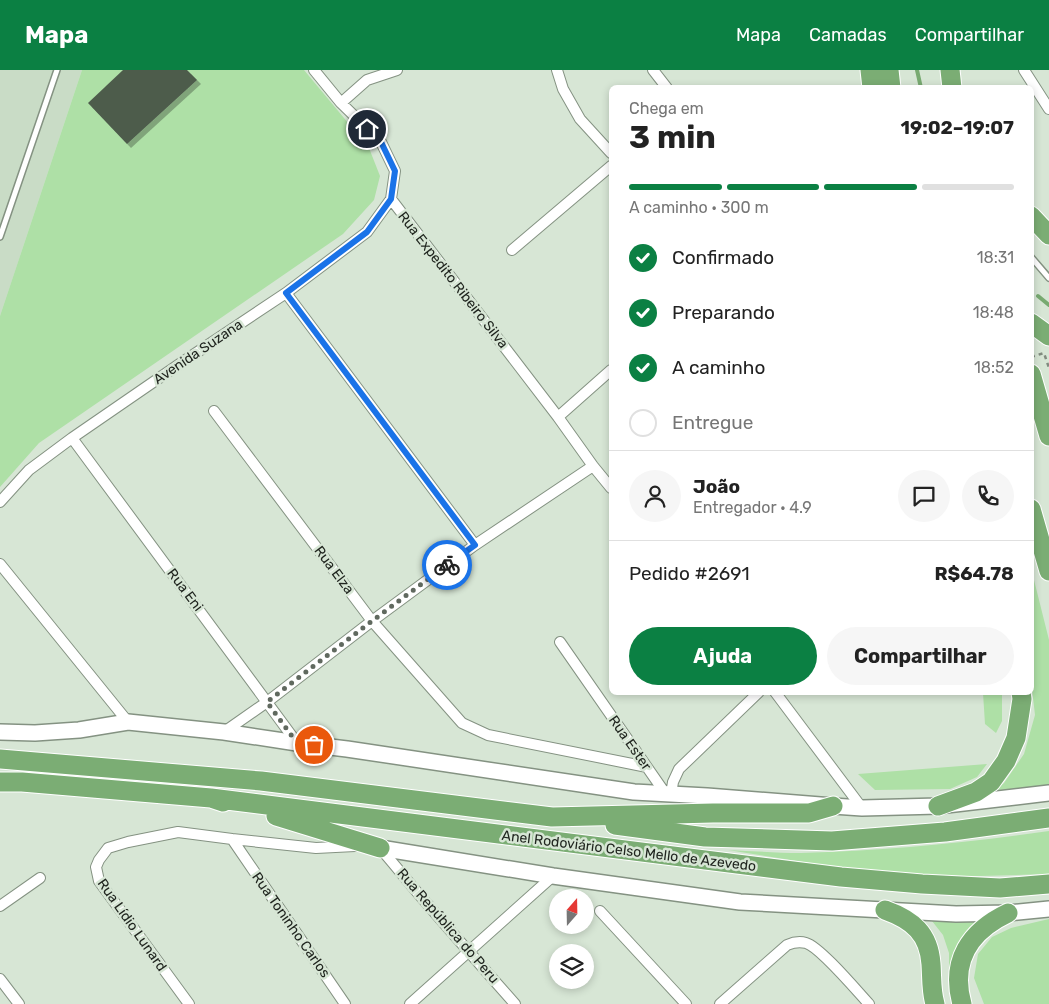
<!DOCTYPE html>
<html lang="pt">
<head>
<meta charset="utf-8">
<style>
	:root { --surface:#fff; --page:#f6f6f6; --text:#222; --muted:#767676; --line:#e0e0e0; --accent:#0b8043 }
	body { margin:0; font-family:Rubik,sans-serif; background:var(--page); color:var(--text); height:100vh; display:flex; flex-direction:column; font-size:19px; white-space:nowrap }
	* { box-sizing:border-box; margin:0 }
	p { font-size:16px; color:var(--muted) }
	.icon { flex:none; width:28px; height:28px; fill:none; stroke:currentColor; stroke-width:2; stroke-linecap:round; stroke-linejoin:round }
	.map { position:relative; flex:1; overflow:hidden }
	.sheet { position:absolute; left:609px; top:15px; width:425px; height:610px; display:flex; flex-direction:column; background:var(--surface); border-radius:8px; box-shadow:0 2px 8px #0003 }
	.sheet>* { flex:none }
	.needle { width:32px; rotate:20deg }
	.buttons { position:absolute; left:549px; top:819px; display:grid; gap:10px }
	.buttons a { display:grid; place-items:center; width:45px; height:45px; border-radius:50%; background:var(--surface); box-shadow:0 2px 8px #0003; font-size:25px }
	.pin { position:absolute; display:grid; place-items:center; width:42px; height:42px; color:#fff; margin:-21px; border:2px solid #fff; border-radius:50%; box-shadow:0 1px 5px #0007 }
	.courier { position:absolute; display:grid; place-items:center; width:50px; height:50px; margin:-25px; border:4px solid #1a73e8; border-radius:50%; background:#fff; color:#222; box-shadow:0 1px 6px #0007 }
	.head em { font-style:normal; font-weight:700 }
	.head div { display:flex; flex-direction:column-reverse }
	.head { display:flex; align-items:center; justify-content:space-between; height:85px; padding:0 20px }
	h1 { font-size:32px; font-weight:700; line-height:38px }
	.bar { display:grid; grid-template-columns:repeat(4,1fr); gap:8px 5px; align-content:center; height:60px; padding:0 20px }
	.bar i { height:6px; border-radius:4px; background:var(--line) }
	.bar .selected { background:var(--accent) }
	.bar p { grid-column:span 4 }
	.line { display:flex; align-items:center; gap:12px; padding:0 20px; border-top:1px solid var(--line) }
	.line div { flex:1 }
	.round { display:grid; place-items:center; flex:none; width:52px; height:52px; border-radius:26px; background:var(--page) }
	ol { padding:0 20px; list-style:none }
	li { display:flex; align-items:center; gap:15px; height:55px }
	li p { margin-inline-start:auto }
	li .icon { padding:5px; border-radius:50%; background:var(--accent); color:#fff; stroke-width:4 }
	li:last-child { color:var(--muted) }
	li i { width:28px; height:28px; border:2px solid var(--line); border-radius:50% }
	.cta { display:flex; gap:10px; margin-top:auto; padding:10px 20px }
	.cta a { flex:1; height:58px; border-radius:30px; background:var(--accent); color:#fff; font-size:20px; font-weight:700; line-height:58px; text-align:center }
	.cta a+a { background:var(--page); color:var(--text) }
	header { display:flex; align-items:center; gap:30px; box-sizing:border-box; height:70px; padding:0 25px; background:var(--accent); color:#fff }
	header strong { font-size:24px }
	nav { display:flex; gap:28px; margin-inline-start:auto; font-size:18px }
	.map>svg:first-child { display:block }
</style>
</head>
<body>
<header>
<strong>Mapa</strong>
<nav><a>Mapa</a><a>Camadas</a><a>Compartilhar</a></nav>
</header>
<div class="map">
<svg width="1049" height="934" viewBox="0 0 1049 934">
	<defs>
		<filter id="shadow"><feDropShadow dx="4" dy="4" stdDeviation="0" flood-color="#0004"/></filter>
	</defs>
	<rect width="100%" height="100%" fill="#d7e6d5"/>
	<!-- built -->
	<path fill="#c9dcc6" d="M0 0H82L0 246Z"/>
	<!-- green -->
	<path fill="#aee0a6" d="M82 0H304L369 78 380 106 374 130 343 164 39 373 0 417V246Z
		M1031 498 1049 570V716L987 727 1004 713 1024 684 1035 645 1031 611Z
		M983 623H1002V651L996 663 985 654Z
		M987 694 977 707 950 719 875 720 858 704Z
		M1049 761V804L944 807 835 797 728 780C752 781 777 783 801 783 884 781 967 773 1049 761Z
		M1049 849V934H984L974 908 978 884 992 867 1011 858Z
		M932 851 978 852 954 934 949 911V883L943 865Z"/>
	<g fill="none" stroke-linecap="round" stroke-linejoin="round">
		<!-- stream -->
		<path stroke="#78aa71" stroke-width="4" d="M917 0 921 18
			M1038 226 1049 235"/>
	</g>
	<!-- building -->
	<path fill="#4e5b4c" filter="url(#shadow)" d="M123 0H187L197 10 127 74 88 33Z"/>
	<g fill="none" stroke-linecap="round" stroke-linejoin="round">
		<!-- lane casing -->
		<g stroke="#849282" stroke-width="8">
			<path id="lane" d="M0 167 57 0
				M1031 187 1049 208"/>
		</g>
		<!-- street casing -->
		<g stroke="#849282" stroke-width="12">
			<path id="street" d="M314 0 341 33 381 72 395 101 391 129 558 347 593 396 611 418
				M557 0 563 19 580 49 611 83
				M653 0 667 18
				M1024 0 1049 39
				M341 33 367 10 397 0
				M512 180 611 96
				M286 223 475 475
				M214 341 372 551 462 653 488 665 647 697
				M558 347 611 300
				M72 368 297 673
				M0 432 29 400 72 368 181 293 286 223 367 162 391 129
				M0 494 128 652
				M560 572 665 723
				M775 622 862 738
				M224 662 267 632 372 551 475 475 593 396
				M671 724 673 712 679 699 759 622
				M232 769 316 778 355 776
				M380 778C395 795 408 812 423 829 453 864 484 899 515 934
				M0 836 40 808
				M600 841 686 934
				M0 909 19 934
				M189 934 99 811 96 797 99 790 108 778 128 772 178 762 232 769 345 934
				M410 934 553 806
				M720 934 787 875C794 872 799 871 806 873 820 877 857 921 869 934"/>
		</g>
		<!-- secondary casing -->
		<g stroke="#849282" stroke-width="18">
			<path id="secondary" d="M0 662 35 663 79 660 128 652 224 662 297 673 347 679 634 722 707 726 833 736 862 738 938 736 1049 723
				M380 778 553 806 740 832 956 844 1008 843 1049 839"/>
		</g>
		<!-- highway casing -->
		<g stroke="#fff" stroke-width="21">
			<path id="highway" d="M870 0 872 18
				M889 0 891 18
				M950 0 952 18
				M1031 146 1049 165
				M1031 253 1049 266
				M1031 304 1049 366
				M1031 439 1049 501
				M0 689 261 711 552 747 713 743H809L833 736
				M0 712H22L211 728 223 732
				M211 728 841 807 922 814 1000 818 1049 814
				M938 736 976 722 991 712 1006 691 1016 668 1022 629 1021 622
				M276 746 380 778
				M615 755 705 767 832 771 945 762 1049 748
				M885 840C913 850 929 864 931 894 932 908 931 921 935 934
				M962 934C950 891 970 861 1008 843"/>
		</g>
		<!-- path -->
		<path stroke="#818b7f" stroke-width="2.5" stroke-dasharray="4 4" stroke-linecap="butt" d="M1031 287 1044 283 1049 298"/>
		<!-- lane -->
		<use href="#lane" stroke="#fff" stroke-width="5"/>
		<!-- street -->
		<use href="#street" stroke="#fff" stroke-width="10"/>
		<!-- secondary -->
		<use href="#secondary" stroke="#fff" stroke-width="15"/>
		<!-- highway -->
		<use href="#highway" stroke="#7bad74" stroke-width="19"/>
	</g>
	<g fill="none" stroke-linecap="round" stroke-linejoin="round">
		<!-- done -->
		<path stroke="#60695f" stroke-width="5" stroke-dasharray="0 9" d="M314 675 297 673 267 632 372 551 447 495"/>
		<!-- route -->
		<path stroke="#1a73e8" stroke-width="6" d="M367 59 381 72 395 101 391 129 367 162 286 223 475 475 447 495"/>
	</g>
	<g text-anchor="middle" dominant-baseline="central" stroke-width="5" stroke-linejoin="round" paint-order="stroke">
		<!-- street labels -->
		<g font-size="14" fill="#20251f" stroke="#d7e6d5">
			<text transform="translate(453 210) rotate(52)">Rua Expedito Ribeiro Silva</text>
			<text transform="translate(198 282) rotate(-34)">Avenida Suzana</text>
			<text transform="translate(334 500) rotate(53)">Rua Elza</text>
			<text transform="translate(185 520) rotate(53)">Rua Eni</text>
			<text transform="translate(630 673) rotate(55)">Rua Ester</text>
			<text transform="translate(629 781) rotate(7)">Anel Rodoviário Celso Mello de Azevedo</text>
			<text transform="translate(132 855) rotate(55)">Rua Lídio Lunard</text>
			<text transform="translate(291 855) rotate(55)">Rua Toninho Carlos</text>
			<text transform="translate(448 856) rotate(49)">Rua República do Peru</text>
		</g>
	</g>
</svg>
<div class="buttons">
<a><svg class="needle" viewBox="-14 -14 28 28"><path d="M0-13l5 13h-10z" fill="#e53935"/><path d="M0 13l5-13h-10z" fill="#767676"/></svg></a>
<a><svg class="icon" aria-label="layers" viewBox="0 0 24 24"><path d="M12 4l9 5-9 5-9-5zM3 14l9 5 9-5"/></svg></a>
</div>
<div class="pin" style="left:314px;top:675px;background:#ea580c"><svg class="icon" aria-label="bag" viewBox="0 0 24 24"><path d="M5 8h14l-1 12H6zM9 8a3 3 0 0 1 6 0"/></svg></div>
<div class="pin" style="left:367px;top:59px;background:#1f2937"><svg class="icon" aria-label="home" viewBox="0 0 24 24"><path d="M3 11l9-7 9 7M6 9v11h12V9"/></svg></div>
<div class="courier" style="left:447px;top:495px"><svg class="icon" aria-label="bike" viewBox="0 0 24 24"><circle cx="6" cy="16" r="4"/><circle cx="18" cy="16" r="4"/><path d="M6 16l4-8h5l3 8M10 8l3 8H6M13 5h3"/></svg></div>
<section class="sheet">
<div class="head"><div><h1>3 min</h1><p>Chega em</p></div><em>19:02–19:07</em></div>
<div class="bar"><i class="selected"></i><i class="selected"></i><i class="selected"></i><i></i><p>A caminho · 300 m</p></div>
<ol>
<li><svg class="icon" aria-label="check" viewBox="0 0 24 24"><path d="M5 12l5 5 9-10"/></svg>Confirmado<p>18:31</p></li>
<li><svg class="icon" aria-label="check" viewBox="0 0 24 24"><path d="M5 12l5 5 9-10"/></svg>Preparando<p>18:48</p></li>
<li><svg class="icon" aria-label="check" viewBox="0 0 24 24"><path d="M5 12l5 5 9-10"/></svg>A caminho<p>18:52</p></li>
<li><i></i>Entregue</li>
</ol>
<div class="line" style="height:90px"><a class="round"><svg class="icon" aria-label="person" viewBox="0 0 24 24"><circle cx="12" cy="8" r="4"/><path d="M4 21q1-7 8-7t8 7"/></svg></a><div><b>João</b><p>Entregador · 4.9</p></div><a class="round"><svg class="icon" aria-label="chat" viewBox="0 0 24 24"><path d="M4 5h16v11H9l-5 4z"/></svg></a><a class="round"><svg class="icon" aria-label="phone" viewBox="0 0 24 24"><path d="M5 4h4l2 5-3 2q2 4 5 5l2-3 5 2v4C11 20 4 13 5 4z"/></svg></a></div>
<div class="line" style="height:65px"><div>Pedido #2691</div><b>R$64.78</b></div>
<div class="cta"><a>Ajuda</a><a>Compartilhar</a></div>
</section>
</div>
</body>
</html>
